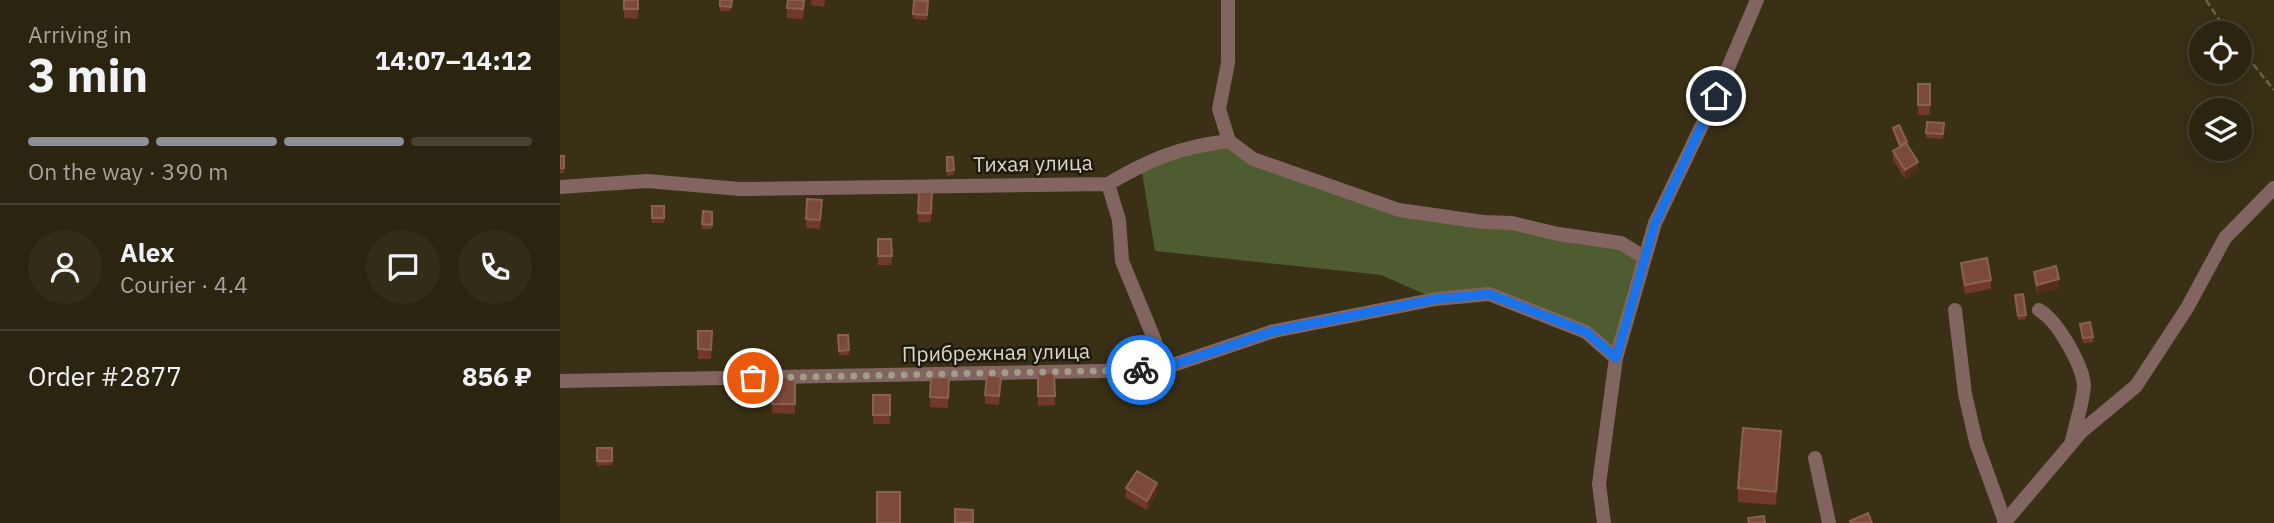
<!DOCTYPE html>
<html lang="en">
<head>
<meta charset="utf-8">
<style>
	:root { --surface:#2b2410; --page:#332c19; --text:#f1f3f6; --muted:#a6a49f; --line:#474130; --accent:#8c9099 }
	body { margin:0; font-family:"IBM Plex Sans",sans-serif; background:var(--page); color:var(--text); height:100vh; display:flex; flex-direction:column; font-size:26px; white-space:nowrap }
	* { box-sizing:border-box; margin:0 }
	p { font-size:23px; color:var(--muted) }
	.icon { flex:none; width:38px; height:38px; fill:none; stroke:currentColor; stroke-width:2; stroke-linecap:round; stroke-linejoin:round }
	.map { position:relative; flex:1; overflow:hidden }
	.details { display:flex; flex-direction:column; background:var(--surface); width:560px }
	.details>* { flex:none }
	.controls { position:absolute; left:1629px; top:21px; display:grid; gap:14px }
	.controls a { display:grid; place-items:center; width:63px; height:63px; border-radius:50%; background:var(--surface); box-shadow:0 4px 18px #0003,0 0 0 2px var(--line); font-size:35px }
	.pin { position:absolute; display:grid; place-items:center; width:60px; height:60px; color:#fff; margin:-30px; border:4px solid #fff; border-radius:50%; box-shadow:0 2px 7px #0007 }
	.courier { position:absolute; display:grid; place-items:center; width:70px; height:70px; margin:-35px; border:5px solid #1a73e8; border-radius:50%; background:#fff; color:#222; box-shadow:0 2px 9px #0007 }
	.overview em { font-style:normal; font-weight:700 }
	.overview div { display:flex; flex-direction:column-reverse }
	.overview { display:flex; align-items:center; justify-content:space-between; height:119px; padding:0 28px }
	h1 { font-size:46px; font-weight:700; line-height:52px }
	.bar { display:grid; grid-template-columns:repeat(4,1fr); gap:10px 7px; align-content:center; height:84px; padding:0 28px }
	.bar i { height:9px; border-radius:5px; background:var(--line) }
	.bar .selected { background:var(--accent) }
	.bar p { grid-column:span 4 }
	.line { display:flex; align-items:center; gap:18px; padding:0 28px; border-top:2px solid var(--line) }
	.line div { flex:1 }
	.round { display:grid; place-items:center; flex:none; width:74px; height:74px; border-radius:37px; background:var(--page) }
	main { display:flex; flex:1; min-height:0 }
	.map>svg:first-child { display:block }
</style>
</head>
<body>
<main>
<section class="details">
<div class="overview"><div><h1>3 min</h1><p>Arriving in</p></div><em>14:07–14:12</em></div>
<div class="bar"><i class="selected"></i><i class="selected"></i><i class="selected"></i><i></i><p>On the way · 390 m</p></div>
<div class="line" style="height:126px"><a class="round"><svg class="icon" aria-label="person" viewBox="0 0 24 24"><circle cx="12" cy="8" r="4"/><path d="M4 21q1-7 8-7t8 7"/></svg></a><div><b>Alex</b><p>Courier · 4.4</p></div><a class="round"><svg class="icon" aria-label="chat" viewBox="0 0 24 24"><path d="M4 5h16v11H9l-5 4z"/></svg></a><a class="round"><svg class="icon" aria-label="phone" viewBox="0 0 24 24"><path d="M5 4h4l2 5-3 2q2 4 5 5l2-3 5 2v4C11 20 4 13 5 4z"/></svg></a></div>
<div class="line" style="height:91px"><div>Order #2877</div><b>856 ₽</b></div>
</section>
<div class="map">
<svg width="1714" height="523" viewBox="0 0 1714 523">
	<rect width="100%" height="100%" fill="#393016"/>
	<!-- green -->
	<path fill="#4f5b30" d="M669 141 694 159 839 210 1061 243 1085 258 1056 358 1026 332 929 294 876 299 821 275 595 251 581 166Z"/>
	<g fill="none" stroke-linecap="round" stroke-linejoin="round">
		<!-- path -->
		<path stroke="#6b634c" stroke-width="2.5" stroke-dasharray="7 3.5" stroke-linecap="butt" d="M1646 0 1668 33
			M1680 48 1714 90"/>
		<!-- minor -->
		<path stroke="#826461" stroke-width="14" d="M668 0V63L659 109 669 141
			M548 184 559 220 562 261 595 341 598 370
			M0 187 87 181 180 189 548 184C591 159 619 147 669 141L693 159 839 210 923 222 952 223 998 234 1061 243 1085 258
			M1395 310 1405 394 1416 442 1445 522
			M1479 310C1497 320 1522 364 1524 385 1524 398 1515 427 1512 441
			M0 381 598 370 714 331 876 299 929 294 1026 332 1056 358
			M1255 458 1269 523
			M1044 523 1039 484 1056 358 1095 223 1156 96 1197 0
			M1444 523 1522 431 1576 386 1627 308 1665 238 1714 188"/>
	</g>
	<!-- wall -->
	<path fill="#70392a" d="M64 0H79L78 19 64 18Z
		M160 0H172L171 11H160Z
		M245 0 243 19 227 18V8Z
		M251 0H265L264 7 251 5Z
		M354 0 368 1 367 20 353 19Z
		M1358 84H1370V115H1358Z
		M1367 122 1384 123 1383 139 1366 138Z
		M1333 128 1347 144 1358 171 1345 179 1333 160V151L1339 147 1333 132Z
		M0 156H4V173H0Z
		M387 157H393L394 175 387 176Z
		M359 192H372L371 222H358Z
		M92 206H104V223H92Z
		M262 210 260 229 246 228V219Z
		M143 211 152 212V229H142Z
		M318 239H331L332 265H318Z
		M1401 263 1431 280V289L1405 294 1401 272Z
		M1474 272 1499 288 1477 294 1474 281Z
		M1455 295 1466 315V319L1458 320Z
		M1520 324 1533 337V342L1523 343Z
		M152 331 151 359H138V349Z
		M278 335H288L289 355H279Z
		M478 373H494L495 405 478 406Z
		M213 377H235V414L212 413Z
		M371 377 389 378 388 408 370 407Z
		M441 386 439 405 425 404V395Z
		M313 395H330V424H313Z
		M1221 444 1216 505 1178 502V488Z
		M37 448H52V465L37 466Z
		M566 488 597 493 587 510 566 498Z"/>
	<!-- shaded-wall -->
	<path fill="#552e1b" d="M1358 162V171L1345 179V170Z
		M1499 279V288L1477 294V285Z
		M1221 431V444L1216 505V492Z
		M597 483V493L587 510V501Z"/>
	<!-- building -->
	<path fill="#7c4a3b" stroke="#8a6050" stroke-width="2" d="M64 0H78V9H64Z
		M160 0H172L171 7 160 6Z
		M228 0H244L243 9 227 8Z
		M354 0 368 1 367 15 353 14Z
		M1358 84H1370V105H1358Z
		M1367 122 1384 123 1383 134 1366 133Z
		M1339 125 1347 142 1340 145 1333 128Z
		M1346 143 1358 162 1345 170 1333 151Z
		M0 156H4V168H0Z
		M387 157H393L394 170 387 171Z
		M359 192H372L371 213H358Z
		M247 199 262 200 260 220 246 219Z
		M92 206H104V218H92Z
		M143 211 152 212V225L142 224Z
		M318 239H331L332 256H318Z
		M1427 258 1431 280 1405 285 1401 263Z
		M1496 266 1499 279 1477 285 1474 272Z
		M1463 294 1466 315 1458 316 1455 295Z
		M1530 322 1533 337 1523 338 1520 324Z
		M138 331H152L151 350 138 349Z
		M278 335H288L289 350 279 351Z
		M478 373H494L495 396H478Z
		M427 375 441 377 439 396 425 395Z
		M213 377H235V404H212Z
		M371 377 389 378 388 398 370 397Z
		M313 395H330V415H313Z
		M1183 428 1221 431 1216 492 1178 488Z
		M37 448H52V461H37Z
		M577 471 597 483 587 501 566 488Z
		M317 492H340V523H317Z
		M395 509 413 510V522H395Z
		M1308 513 1312 523H1291L1290 521Z
		M1204 516 1205 523H1189L1188 518Z"/>
	<g fill="none" stroke-linecap="round" stroke-linejoin="round">
		<!-- done -->
		<path stroke="#a29c88" stroke-width="7" stroke-dasharray="0 12.6" d="M193 378 581 370"/>
		<!-- route -->
		<path stroke="#1a73e8" stroke-width="9" d="M581 370H598L714 331 876 299 929 294 1026 332 1056 358 1095 223 1156 96"/>
	</g>
	<g text-anchor="middle" dominant-baseline="central" stroke-width="5" stroke-linejoin="round" paint-order="stroke">
		<!-- street labels -->
		<g font-size="21" fill="#dbd6c6" stroke="#1d190e">
			<text transform="translate(473 163) rotate(-1)">Тихая улица</text>
			<text transform="translate(436 352) rotate(-1)">Прибрежная улица</text>
		</g>
	</g>
</svg>
<div class="controls">
<a><svg class="icon" aria-label="locate" viewBox="0 0 24 24"><circle cx="12" cy="12" r="6"/><path d="M12 2v4M12 18v4M2 12h4M18 12h4"/></svg></a>
<a><svg class="icon" aria-label="layers" viewBox="0 0 24 24"><path d="M12 4l9 5-9 5-9-5zM3 14l9 5 9-5"/></svg></a>
</div>
<div class="pin" style="left:193px;top:378px;background:#ea580c"><svg class="icon" aria-label="bag" viewBox="0 0 24 24"><path d="M5 8h14l-1 12H6zM9 8a3 3 0 0 1 6 0"/></svg></div>
<div class="pin" style="left:1156px;top:96px;background:#1f2937"><svg class="icon" aria-label="home" viewBox="0 0 24 24"><path d="M3 11l9-7 9 7M6 9v11h12V9"/></svg></div>
<div class="courier" style="left:581px;top:370px"><svg class="icon" aria-label="bike" viewBox="0 0 24 24"><circle cx="6" cy="16" r="4"/><circle cx="18" cy="16" r="4"/><path d="M6 16l4-8h5l3 8M10 8l3 8H6M13 5h3"/></svg></div>
</div>
</main>
</body>
</html>
